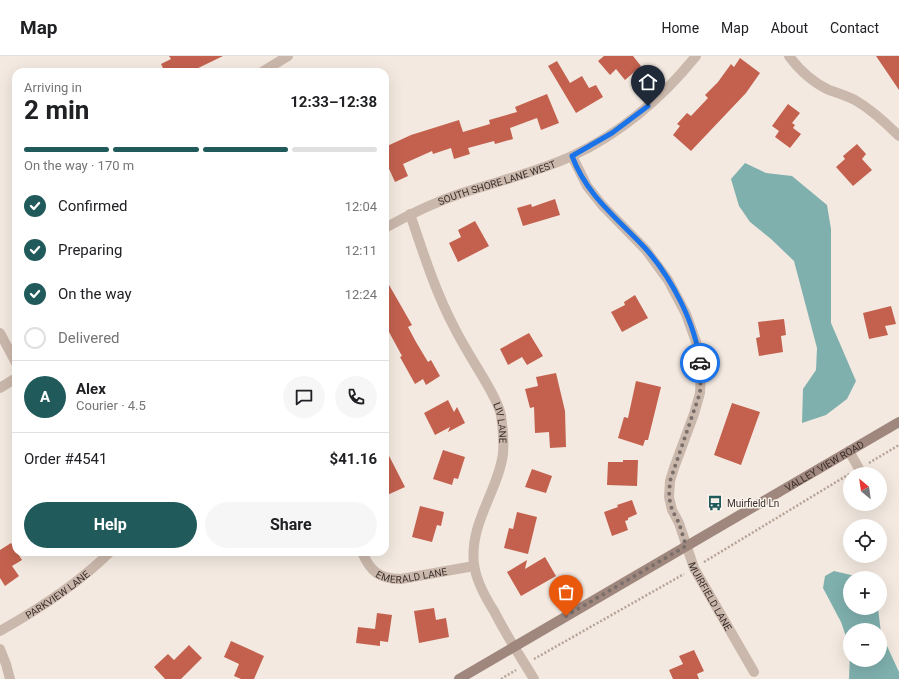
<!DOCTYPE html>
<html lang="en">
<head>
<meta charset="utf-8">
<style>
	:root { --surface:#fff; --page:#f6f6f6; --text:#202124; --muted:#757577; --line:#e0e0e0; --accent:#215a5a }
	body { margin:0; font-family:Roboto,sans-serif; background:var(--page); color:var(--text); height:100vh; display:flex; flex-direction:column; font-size:15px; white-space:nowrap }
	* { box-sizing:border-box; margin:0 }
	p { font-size:13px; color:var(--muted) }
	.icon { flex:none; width:22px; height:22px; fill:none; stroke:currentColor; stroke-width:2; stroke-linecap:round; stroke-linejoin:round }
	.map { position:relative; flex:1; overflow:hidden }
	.panel { position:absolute; left:12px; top:12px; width:377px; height:488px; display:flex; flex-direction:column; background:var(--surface); border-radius:12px; box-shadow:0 4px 16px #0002 }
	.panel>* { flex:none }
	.needle { width:26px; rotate:331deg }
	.buttons { position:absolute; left:843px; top:411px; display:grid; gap:8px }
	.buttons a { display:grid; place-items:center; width:44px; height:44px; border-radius:50%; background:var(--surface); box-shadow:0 4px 16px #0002; font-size:20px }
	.pin { position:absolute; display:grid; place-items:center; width:34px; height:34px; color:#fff; margin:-41px -17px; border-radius:50% 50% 50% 0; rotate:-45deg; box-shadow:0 0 4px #0007 }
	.pin .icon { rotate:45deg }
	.courier { position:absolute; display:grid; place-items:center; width:40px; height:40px; margin:-20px; border:3px solid #1a73e8; border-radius:50%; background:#fff; color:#222; box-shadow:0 1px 5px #0007 }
	.headline em { font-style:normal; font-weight:700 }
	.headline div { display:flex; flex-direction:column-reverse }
	.headline { display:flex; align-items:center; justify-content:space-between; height:68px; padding:0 12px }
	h1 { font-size:26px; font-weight:700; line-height:30px }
	.bar { display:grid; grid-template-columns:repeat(4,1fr); gap:6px 4px; align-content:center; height:48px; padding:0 12px }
	.bar i { height:5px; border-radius:3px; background:var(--line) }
	.bar .active { background:var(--accent) }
	.bar p { grid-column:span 4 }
	.line { display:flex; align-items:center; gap:10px; padding:0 12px; border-top:1px solid var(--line) }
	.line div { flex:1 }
	.round { display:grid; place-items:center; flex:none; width:42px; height:42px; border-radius:21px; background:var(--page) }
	ol { padding:0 12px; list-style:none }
	li { display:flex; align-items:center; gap:12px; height:44px }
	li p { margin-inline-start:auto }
	li .icon { padding:4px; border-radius:50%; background:var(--accent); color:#fff; stroke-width:4 }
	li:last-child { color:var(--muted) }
	li i { width:22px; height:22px; border:2px solid var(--line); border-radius:50% }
	.action { display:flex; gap:8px; margin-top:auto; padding:8px 12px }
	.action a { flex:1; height:46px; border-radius:24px; background:var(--accent); color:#fff; font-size:16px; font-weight:700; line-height:46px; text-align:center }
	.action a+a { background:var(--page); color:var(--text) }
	header { display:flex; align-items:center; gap:24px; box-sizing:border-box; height:56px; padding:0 20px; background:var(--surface); border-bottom:1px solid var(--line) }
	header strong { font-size:19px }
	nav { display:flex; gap:22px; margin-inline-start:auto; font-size:14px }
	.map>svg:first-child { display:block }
</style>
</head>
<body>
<header>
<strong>Map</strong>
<nav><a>Home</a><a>Map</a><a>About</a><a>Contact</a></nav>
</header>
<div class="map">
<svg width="899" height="623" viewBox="0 0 899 623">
	<rect width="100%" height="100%" fill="#f3e9e0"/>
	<!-- water -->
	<path fill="#7fb0ae" d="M745 107 766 117 792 120 827 149 831 173V267L856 325 847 343 826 359 802 367 803 333 816 314 817 292 794 205 771 183 750 166 739 150 731 123Z
		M834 515 864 522H850V552H878L881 577 899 616V623H849L850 597V604H880V574H850V592L841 566 823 532 825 520Z"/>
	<!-- building -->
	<path fill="#c3614e" d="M169 0H223L190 16H165L161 8 171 3Z
		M604 0H633L641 10 625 24 616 13 610 19 598 5Z
		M876 0H899V34Z
		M740 2 760 17 746 37 691 95 673 79 680 70 677 68 687 57 691 60 708 42 705 39 718 26 731 8 734 11Z
		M557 5 570 27 582 20 589 32 596 29 603 41 576 57 548 10Z
		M547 38 559 67 541 74 537 62 510 72 513 83 495 88 494 85 468 92 470 98 454 103 451 92 433 98 432 95 403 108 408 120 395 126 385 104V91L411 79 459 64 463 76 490 68 489 64 517 56 515 51Z
		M788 48 800 57 792 67 795 69 793 72 801 78 790 92 775 81 779 75 772 70Z
		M857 88 866 98 862 103 872 114 853 130 836 111 845 103 843 100Z
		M555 143 560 159 523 170 517 152 531 148 532 151Z
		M475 165 489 190 458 206 449 187 461 181 458 174Z
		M385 222 412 269 408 271 416 286 428 306 431 304 440 320 426 329 423 323 415 328 400 301 402 300 389 276 385 278Z
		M635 239 648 262 622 276 611 256 625 249 624 246Z
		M891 250 896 268 885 270 888 279 869 283 863 257Z
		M784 263 786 279 781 280 783 296 759 300 756 282 760 281 758 266Z
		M529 277 543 300 527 309 522 301 508 309 500 293Z
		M556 317 565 355 566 391 550 392 549 376 535 377 534 351 530 352 525 333 538 330 536 321Z
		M636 325 661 331 648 384H645L643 390 618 382 624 361 628 362Z
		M448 344 454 356 457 351 465 367 448 376 450 371 435 379 424 357Z
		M732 347 760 356 741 409 714 399Z
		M385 392 405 431 385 440Z
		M443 394 465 401 458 423 454 422 452 429 433 423Z
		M623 404H638L637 430 607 429 608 406H623Z
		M532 413 552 420 546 437 525 431Z
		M632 444 637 458 628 462V464L625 465 628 474 612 480 604 456 618 451 617 449Z
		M420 450 444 456 441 470 437 469 432 486 412 481Z
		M517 456 537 461 528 498 504 492 509 472 513 473Z
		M11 487 22 504 12 510 19 520 5 530 0 522V494Z
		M545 501 556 520 521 540 507 516 527 504 525 513Z
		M434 552 436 564 446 562 449 581 419 587 414 555Z
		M377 557 392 559 388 586 380 585V590L356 587 358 571 375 573Z
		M231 585 264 600 254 623H241L234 620 239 608 224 601Z
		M189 589 202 602 181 623H165L154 611 168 598 174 604Z
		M694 594 704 615 697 618 699 623H673L669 614 683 608 679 600Z"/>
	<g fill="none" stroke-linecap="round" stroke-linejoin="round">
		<!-- path -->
		<path stroke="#b7a296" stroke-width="2.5" stroke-dasharray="2 2" stroke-linecap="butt" d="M869 407 899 389
			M704 506 851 417
			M534 603 684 518
			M501 623 516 614"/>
		<!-- street -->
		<g stroke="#cbb8ac" stroke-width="10">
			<path d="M789 0C800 15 812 26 829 34 838 37 847 40 855 44 872 54 885 66 899 80"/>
			<path d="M262 16 288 0"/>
			<path id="s1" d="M572 100 587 130 602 149 646 194 668 224 686 258 699 294 701 316 700 337 694 358 674 412 670 425 669 441 672 454 679 467 694 512 754 616"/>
			<path id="s2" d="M410 158C423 196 435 235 454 271 463 289 474 306 484 323 490 334 498 346 501 359 503 372 504 385 503 398 498 435 469 468 474 508 476 525 485 541 494 555 506 579 520 600 534 623"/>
			<path id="s3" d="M385 172C410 158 435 146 462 137 499 125 537 116 572 100 621 77 662 42 696 0"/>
			<path d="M0 277 16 307"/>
			<path d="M0 332 16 322"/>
			<path d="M849 395 862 418"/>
			<path id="s4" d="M362 496C370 515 379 523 401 523L474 510"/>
			<path id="s5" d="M0 575C39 553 78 528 110 496"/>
			<path d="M0 593 6 608 10 623"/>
		</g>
		<!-- secondary -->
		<path stroke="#9f877d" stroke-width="10" id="s6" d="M459 623 899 366"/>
	</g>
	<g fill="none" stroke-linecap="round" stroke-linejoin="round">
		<!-- done -->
		<path stroke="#7a6f6a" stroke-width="4" stroke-dasharray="0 7.2" d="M566 560 686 490 679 467 672 454 669 441 670 425 700 337 701 316 700 307"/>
		<!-- route -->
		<path stroke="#1a73e8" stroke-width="5" d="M648 50 612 77 572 100C587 140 617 162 645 192 671 221 696 268 700 307"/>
	</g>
	<!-- icons -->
	<defs>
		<g id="bus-bare" transform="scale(1.2)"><path d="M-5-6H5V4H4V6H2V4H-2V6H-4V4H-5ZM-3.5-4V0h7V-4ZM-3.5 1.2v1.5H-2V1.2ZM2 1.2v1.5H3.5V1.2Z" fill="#215a5a" stroke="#faf3ed" stroke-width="2.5" paint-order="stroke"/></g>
	</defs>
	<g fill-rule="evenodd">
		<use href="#bus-bare" x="715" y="447"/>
	</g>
	<g text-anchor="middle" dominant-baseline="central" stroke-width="3" stroke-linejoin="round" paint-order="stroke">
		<!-- street labels -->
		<g font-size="10" fill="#392e2b" stroke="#faf3ed">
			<text stroke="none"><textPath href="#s3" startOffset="121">SOUTH SHORE LANE WEST</textPath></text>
			<text stroke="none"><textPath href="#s2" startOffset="229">LIV LANE</textPath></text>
			<text stroke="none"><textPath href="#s6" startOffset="423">VALLEY VIEW ROAD</textPath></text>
			<text stroke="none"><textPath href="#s4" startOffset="62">EMERALD LANE</textPath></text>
			<text stroke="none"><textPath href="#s5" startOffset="68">PARKVIEW LANE</textPath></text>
			<text stroke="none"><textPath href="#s1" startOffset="495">MUIRFIELD LANE</textPath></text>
		</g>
		<!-- poi labels -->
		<g font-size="10" fill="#392e2b" stroke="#faf3ed" text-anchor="start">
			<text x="727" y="447">Muirfield Ln</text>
		</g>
	</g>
</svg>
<div class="buttons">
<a><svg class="needle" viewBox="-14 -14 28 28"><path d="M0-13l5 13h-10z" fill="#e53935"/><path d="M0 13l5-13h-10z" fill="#757577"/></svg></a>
<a><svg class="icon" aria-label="locate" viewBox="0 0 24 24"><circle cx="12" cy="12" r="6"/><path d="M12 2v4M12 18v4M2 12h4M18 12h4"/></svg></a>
<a>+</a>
<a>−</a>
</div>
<div class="pin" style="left:566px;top:560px;background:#ea580c"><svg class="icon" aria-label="bag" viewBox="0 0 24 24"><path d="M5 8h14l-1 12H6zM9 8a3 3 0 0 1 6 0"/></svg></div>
<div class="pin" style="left:648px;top:50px;background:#1f2937"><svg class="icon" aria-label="home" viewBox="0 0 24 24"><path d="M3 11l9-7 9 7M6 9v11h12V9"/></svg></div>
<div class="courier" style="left:700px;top:307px"><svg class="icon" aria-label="car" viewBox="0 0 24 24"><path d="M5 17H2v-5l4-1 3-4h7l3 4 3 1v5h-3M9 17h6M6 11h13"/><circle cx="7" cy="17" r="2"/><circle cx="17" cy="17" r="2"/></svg></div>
<section class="panel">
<div class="headline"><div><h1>2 min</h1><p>Arriving in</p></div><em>12:33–12:38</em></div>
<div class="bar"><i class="active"></i><i class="active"></i><i class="active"></i><i></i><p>On the way · 170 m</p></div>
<ol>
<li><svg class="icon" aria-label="check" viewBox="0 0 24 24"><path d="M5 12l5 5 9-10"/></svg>Confirmed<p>12:04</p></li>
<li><svg class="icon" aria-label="check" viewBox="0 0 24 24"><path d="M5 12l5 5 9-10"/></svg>Preparing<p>12:11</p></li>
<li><svg class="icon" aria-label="check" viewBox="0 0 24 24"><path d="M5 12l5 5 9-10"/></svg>On the way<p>12:24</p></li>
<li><i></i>Delivered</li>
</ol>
<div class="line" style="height:72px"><b class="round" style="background:var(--accent);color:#fff">A</b><div><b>Alex</b><p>Courier · 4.5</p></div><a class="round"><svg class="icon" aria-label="chat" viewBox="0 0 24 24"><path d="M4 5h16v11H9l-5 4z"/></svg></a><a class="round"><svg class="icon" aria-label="phone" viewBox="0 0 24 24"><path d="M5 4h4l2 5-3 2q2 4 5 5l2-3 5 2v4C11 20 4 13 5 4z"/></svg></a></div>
<div class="line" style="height:52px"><div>Order #4541</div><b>$41.16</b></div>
<div class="action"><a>Help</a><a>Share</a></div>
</section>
</div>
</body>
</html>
